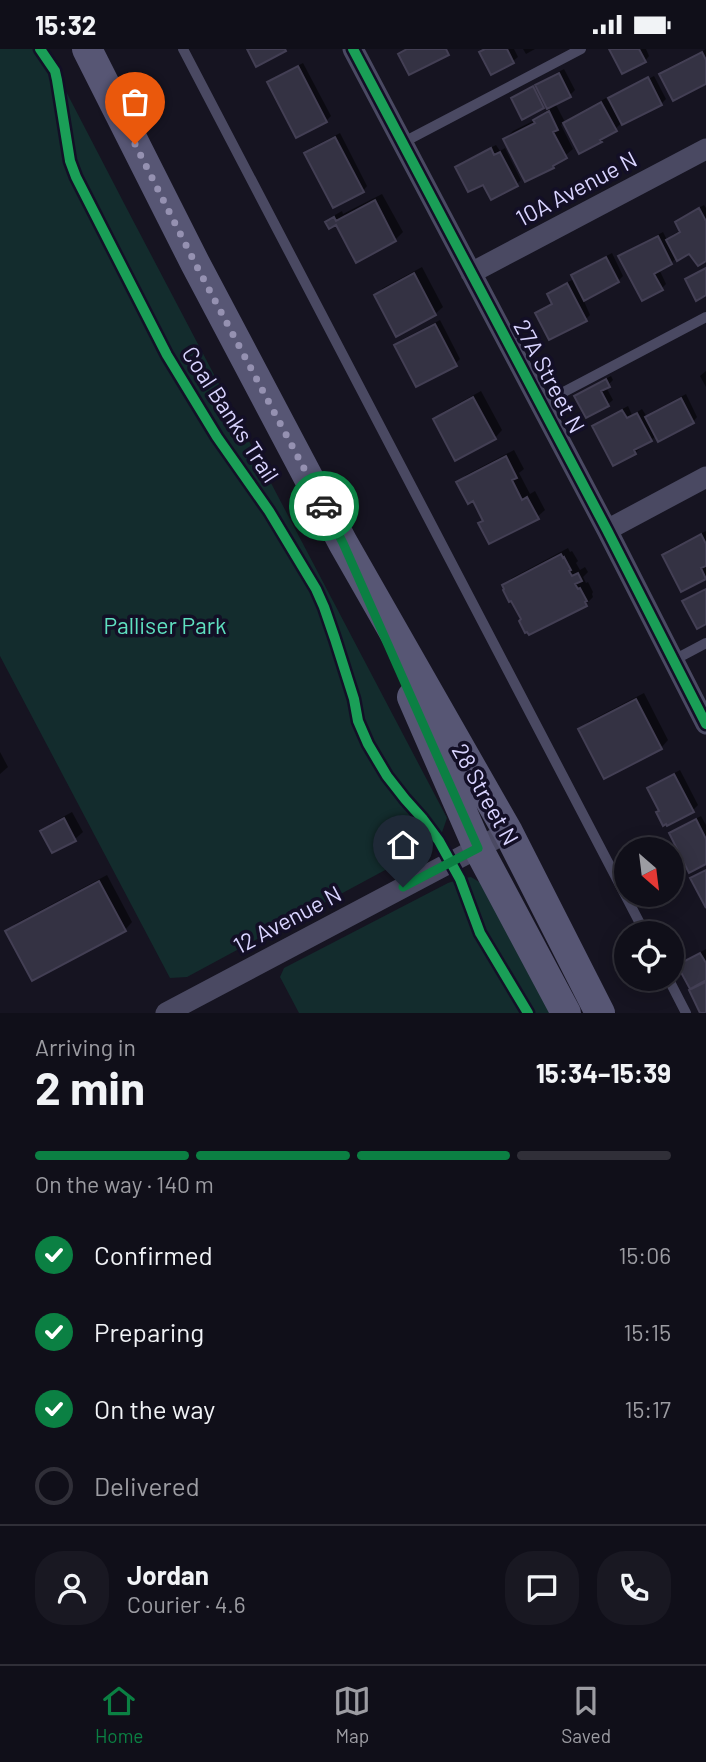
<!DOCTYPE html>
<html lang="en">
<head>
<meta charset="utf-8">
<style>
	:root { --surface:#100f19; --page:#191822; --text:#f1f3f6; --muted:#9c9ca2; --line:#302f38; --accent:#0b8043 }
	body { margin:0; font-family:Barlow,sans-serif; background:var(--page); color:var(--text); height:100vh; display:flex; flex-direction:column; font-size:26px; white-space:nowrap }
	* { box-sizing:border-box; margin:0 }
	p { font-size:23px; color:var(--muted) }
	.icon { flex:none; width:38px; height:38px; fill:none; stroke:currentColor; stroke-width:2; stroke-linecap:round; stroke-linejoin:round }
	.map { position:relative; height:964px; overflow:hidden }
	.side { display:flex; flex-direction:column; background:var(--surface); flex:1 }
	.side>* { flex:none }
	.needle { width:46px; rotate:152deg }
	.fabs { position:absolute; left:614px; top:788px; display:grid; gap:14px }
	.fabs a { display:grid; place-items:center; width:70px; height:70px; border-radius:50%; background:var(--surface); box-shadow:0 4px 18px #0003,0 0 0 2px var(--line); font-size:35px }
	.pin { position:absolute; display:grid; place-items:center; width:60px; height:60px; color:#fff; margin:-72px -30px; border-radius:50% 50% 50% 0; rotate:-45deg; box-shadow:0 0 7px #0007 }
	.pin .icon { rotate:45deg }
	.courier { position:absolute; display:grid; place-items:center; width:70px; height:70px; margin:-35px; border:5px solid #0b8043; border-radius:50%; background:#fff; color:#222; box-shadow:0 2px 9px #0007 }
	.head em { font-style:normal; font-weight:700 }
	.head div { display:flex; flex-direction:column-reverse }
	.head { display:flex; align-items:center; justify-content:space-between; height:119px; padding:0 35px }
	h1 { font-size:46px; font-weight:700; line-height:52px }
	.bar { display:grid; grid-template-columns:repeat(4,1fr); gap:10px 7px; align-content:center; height:84px; padding:0 35px }
	.bar i { height:9px; border-radius:5px; background:var(--line) }
	.bar .on { background:var(--accent) }
	.bar p { grid-column:span 4 }
	.line { display:flex; align-items:center; gap:18px; padding:0 35px; border-top:2px solid var(--line) }
	.line div { flex:1 }
	.round { display:grid; place-items:center; flex:none; width:74px; height:74px; border-radius:28px; background:var(--page) }
	ol { padding:0 35px; list-style:none }
	li { display:flex; align-items:center; gap:21px; height:77px }
	li p { margin-inline-start:auto }
	li .icon { padding:7px; border-radius:50%; background:var(--accent); color:#fff; stroke-width:4 }
	li:last-child { color:var(--muted) }
	li i { width:38px; height:38px; border:4px solid var(--line); border-radius:50% }
	.status { display:flex; justify-content:space-between; align-items:center; height:49px; padding:0 35px; background:var(--surface); direction:ltr }
	.status svg { height:19px; fill:currentColor }
	.dock { display:flex; justify-content:space-around; align-items:center; height:98px; border-top:2px solid var(--line); background:var(--surface); font-size:19px; color:var(--muted) }
	.dock a { display:grid; justify-items:center; gap:4px }
	.dock .on { color:var(--accent) }
	.map>svg:first-child { display:block }
</style>
</head>
<body>
<div class="status"><b>15:32</b><svg viewBox="0 0 49 12"><path d="M0 12V9h3v3zM5 12V6h3v6zM10 12V3h3v9zM15 12V0h3v12zM26 1h20v11H26zM47 4h2v5h-2z"/></svg></div>
<div class="map">
<svg width="706" height="964" viewBox="0 0 706 964">
	<rect width="100%" height="100%" fill="#161421"/>
	<!-- green -->
	<path fill="#132c2d" d="M0 0H44L127 160 447 769 439 792 187 928 170 929 0 607Z
		M471 828 486 837 555 964H299L280 928 284 919 448 834 460 830Z"/>
	<!-- shadow -->
	<path fill="#0007" d="M484 0H514L518 8 513 12 492 24 481 3Z
		M523 0H535L526 5Z
		M611 0H646L649 7 645 12Z
		M706 0V33L661 25 666 20Z
		M303 14 331 67 326 72 270 34 274 29Z
		M564 20 575 41 570 46 555 54 565 73 570 69 606 49 608 52 613 46V48L654 27 666 50 661 55 623 73 601 92 580 103 564 73 561 76 573 100 553 117 526 131 505 90 513 82 535 71 543 64 549 60 546 55 543 58 513 49 518 44Z
		M340 84 367 137 363 142 307 104 311 99Z
		M496 96 500 102 505 99 521 131 517 135 484 133 457 118 462 113Z
		M382 145 403 183 395 191 337 174 327 173 335 166 342 162 343 165Z
		M704 156 706 159V210L690 203 677 208 671 214 659 220 666 235 661 240 620 208 625 203 663 183 667 191 672 186 681 181 677 173 682 168Z
		M612 204 623 227 618 232 583 250 590 266 586 270 537 264 542 259 553 253 549 245 554 240 574 230 573 227 578 222Z
		M422 218 443 258 435 265 376 246 383 239Z
		M440 271 460 310 455 315 396 296 401 291Z
		M706 322V338L700 327Z
		M611 327 613 331 606 338 613 351 608 355 577 347 581 343Z
		M481 342 502 381 495 389 435 370 443 363Z
		M686 345 697 368 693 373 657 386 651 391 639 397 640 399 635 404 594 377 599 372 628 357 632 366 642 360 647 368 652 363Z
		M514 401 524 420 519 424 530 445 535 442 545 461 537 468 480 475 484 471 473 449 459 433 466 426Z
		M706 482V528L681 541 664 506 668 501Z
		M568 499 570 503 572 502 578 512 576 514 580 521 585 518 588 523 583 528 586 534 588 533 593 543 592 545 593 548 586 555 523 570 505 536 512 529Z
		M644 644 668 691 661 699 580 680 588 673Z
		M0 703 8 718 0 725Z
		M680 721 698 756 693 761 668 774 649 739 654 735Z
		M72 763 83 783 75 790 53 802 42 782 50 775Z
		M701 767 706 776V813L671 785 676 780Z
		M107 826 132 873 125 881 7 883 15 875Z
		M706 900V964H702L691 942 699 934 679 917 684 912Z"/>
	<!-- building -->
	<path fill="#343243" stroke="#433f54" stroke-width="2" d="M247 0H285L286 2 256 18Z
		M407 0H446L449 6 409 26 398 5Z
		M485 0H507L514 14 491 26 479 3Z
		M609 0H639L646 13 622 25Z
		M702 3 706 11V35L673 52 659 25Z
		M298 17 327 73 296 89 267 33Z
		M559 24 571 48 547 60 535 36Z
		M648 28 662 56 622 76 608 49Z
		M533 37 544 59 522 71 511 49Z
		M601 53 617 82 600 91 602 93 579 105 563 74Z
		M549 62 558 81 553 83 567 109 553 117 554 119 525 133 503 90 535 74 533 71Z
		M335 88 364 143 333 159 304 104Z
		M491 99 494 106 500 103 518 137 491 151 483 136 468 143 455 118Z
		M375 151 396 192 356 214 336 176 329 180 325 173 334 168 336 172Z
		M699 159 706 172V212L698 217 689 205 677 212 666 191 680 183 675 173Z
		M658 187 672 215 654 225 663 241 642 252 618 207Z
		M606 208 619 233 584 252 571 226Z
		M706 219V246L696 252 685 230Z
		M414 224 436 266 396 288 374 246Z
		M567 234 587 272 549 291 535 264 552 255 547 245Z
		M435 275 457 317 416 338 394 296Z
		M606 330 610 338 601 342 609 357 586 369 574 347Z
		M473 348 496 390 455 412 433 370Z
		M681 349 694 374 658 393 645 368Z
		M622 361 627 369 637 364 652 392 634 401 636 405 613 417 592 377Z
		M506 407 517 429 512 431 522 451 527 448 539 470 489 495 478 474 483 472 473 452 468 455 456 433Z
		M701 485 706 495V517L701 519 706 530 681 543 662 506Z
		M561 505 563 509 564 508 571 521 569 522 572 527 578 524 582 532 575 535 578 540 580 539 587 552 585 553 587 557 529 586 527 583 525 584 519 572 521 570 511 552 509 553 503 541 504 540 502 536Z
		M706 540V575L697 580 682 552Z
		M636 650 662 700 604 730 578 680Z
		M674 725 694 763 667 777 666 775 663 777 656 763 659 762 647 739Z
		M64 769 76 792 52 804 40 782Z
		M696 770 706 790V815L689 824 669 784Z
		M706 821V859L690 829Z
		M99 832 126 882 32 932 5 882Z
		M700 904 706 914V931L690 940 677 916Z
		M706 933V964H700L689 941Z"/>
	<g fill="none" stroke-linecap="round" stroke-linejoin="round">
		<!-- service -->
		<path stroke="#4a4962" stroke-width="10" d="M183 0 645 884
			M402 94 581 0
			M541 355 706 268
			M674 611 706 594
			M668 929 686 964"/>
		<!-- minor -->
		<path stroke="#4a4962" stroke-width="21" d="M353 0 607 481 706 675
			M471 224 706 100
			M607 481 706 428
			M166 964 508 783"/>
		<!-- secondary -->
		<path stroke="#575674" stroke-width="30" d="M87 0 195 214 343 494 508 783 600 964
			M412 648 478 799 566 964"/>
		<!-- cycleway casing -->
		<g stroke="#130f26" stroke-width="15">
			<path id="cycleway" d="M40 0 55 22 57 31 70 112 76 128 167 306 217 388 269 462 316 540 324 558 335 590 354 650 358 672 368 695 387 727 405 750 422 769 439 792 460 830 480 884 528 964
				M353 0 607 481 706 675"/>
		</g>
		<!-- cycleway -->
		<use href="#cycleway" stroke="#1a9f57" stroke-width="10"/>
	</g>
	<g fill="none" stroke-linecap="round" stroke-linejoin="round">
		<!-- done -->
		<path stroke="#9591b1" stroke-width="7" stroke-dasharray="0 12.6" d="M135 95 195 214 324 457"/>
		<!-- route -->
		<path stroke="#0b8043" stroke-width="9" d="M324 457 343 494 478 799 403 838"/>
	</g>
	<g text-anchor="middle" dominant-baseline="central" stroke-width="7" stroke-linejoin="round" paint-order="stroke">
		<!-- street labels -->
		<g font-size="23" fill="#d9d4ff" stroke="#130f26">
			<text transform="translate(576 139) rotate(-28)">10A Avenue N</text>
			<text transform="translate(550 327) rotate(62)">27A Street N</text>
			<text transform="translate(231 365) rotate(57)">Coal Banks Trail</text>
			<text transform="translate(486 745) rotate(61)">28 Street N</text>
			<text transform="translate(287 870) rotate(-28)">12 Avenue N</text>
		</g>
		<!-- park labels -->
		<g font-size="23" fill="#5fe0c0" stroke="#130f26">
			<text x="165" y="576">Palliser Park</text>
		</g>
	</g>
</svg>
<div class="fabs">
<a><svg class="needle" viewBox="-14 -14 28 28"><path d="M0-13l5 13h-10z" fill="#e53935"/><path d="M0 13l5-13h-10z" fill="#9c9ca2"/></svg></a>
<a><svg class="icon" aria-label="locate" viewBox="0 0 24 24"><circle cx="12" cy="12" r="6"/><path d="M12 2v4M12 18v4M2 12h4M18 12h4"/></svg></a>
</div>
<div class="pin" style="left:135px;top:95px;background:#ea580c"><svg class="icon" aria-label="bag" viewBox="0 0 24 24"><path d="M5 8h14l-1 12H6zM9 8a3 3 0 0 1 6 0"/></svg></div>
<div class="pin" style="left:403px;top:838px;background:#1f2937"><svg class="icon" aria-label="home" viewBox="0 0 24 24"><path d="M3 11l9-7 9 7M6 9v11h12V9"/></svg></div>
<div class="courier" style="left:324px;top:457px"><svg class="icon" aria-label="car" viewBox="0 0 24 24"><path d="M5 17H2v-5l4-1 3-4h7l3 4 3 1v5h-3M9 17h6M6 11h13"/><circle cx="7" cy="17" r="2"/><circle cx="17" cy="17" r="2"/></svg></div>
</div>
<section class="side">
<div class="head"><div><h1>2 min</h1><p>Arriving in</p></div><em>15:34–15:39</em></div>
<div class="bar"><i class="on"></i><i class="on"></i><i class="on"></i><i></i><p>On the way · 140 m</p></div>
<ol>
<li><svg class="icon" aria-label="check" viewBox="0 0 24 24"><path d="M5 12l5 5 9-10"/></svg>Confirmed<p>15:06</p></li>
<li><svg class="icon" aria-label="check" viewBox="0 0 24 24"><path d="M5 12l5 5 9-10"/></svg>Preparing<p>15:15</p></li>
<li><svg class="icon" aria-label="check" viewBox="0 0 24 24"><path d="M5 12l5 5 9-10"/></svg>On the way<p>15:17</p></li>
<li><i></i>Delivered</li>
</ol>
<div class="line" style="height:126px"><a class="round"><svg class="icon" aria-label="person" viewBox="0 0 24 24"><circle cx="12" cy="8" r="4"/><path d="M4 21q1-7 8-7t8 7"/></svg></a><div><b>Jordan</b><p>Courier · 4.6</p></div><a class="round"><svg class="icon" aria-label="chat" viewBox="0 0 24 24"><path d="M4 5h16v11H9l-5 4z"/></svg></a><a class="round"><svg class="icon" aria-label="phone" viewBox="0 0 24 24"><path d="M5 4h4l2 5-3 2q2 4 5 5l2-3 5 2v4C11 20 4 13 5 4z"/></svg></a></div>
</section>
<nav class="dock">
<a class="on"><svg class="icon" aria-label="home" viewBox="0 0 24 24"><path d="M3 11l9-7 9 7M6 9v11h12V9"/></svg>Home</a>
<a><svg class="icon" aria-label="map" viewBox="0 0 24 24"><path d="M3 6l6-2 6 2 6-2v14l-6 2-6-2-6 2zM9 4v14M15 6v14"/></svg>Map</a>
<a><svg class="icon" aria-label="saved" viewBox="0 0 24 24"><path d="M7 4h10v16l-5-4-5 4z"/></svg>Saved</a>
</nav>
</body>
</html>
